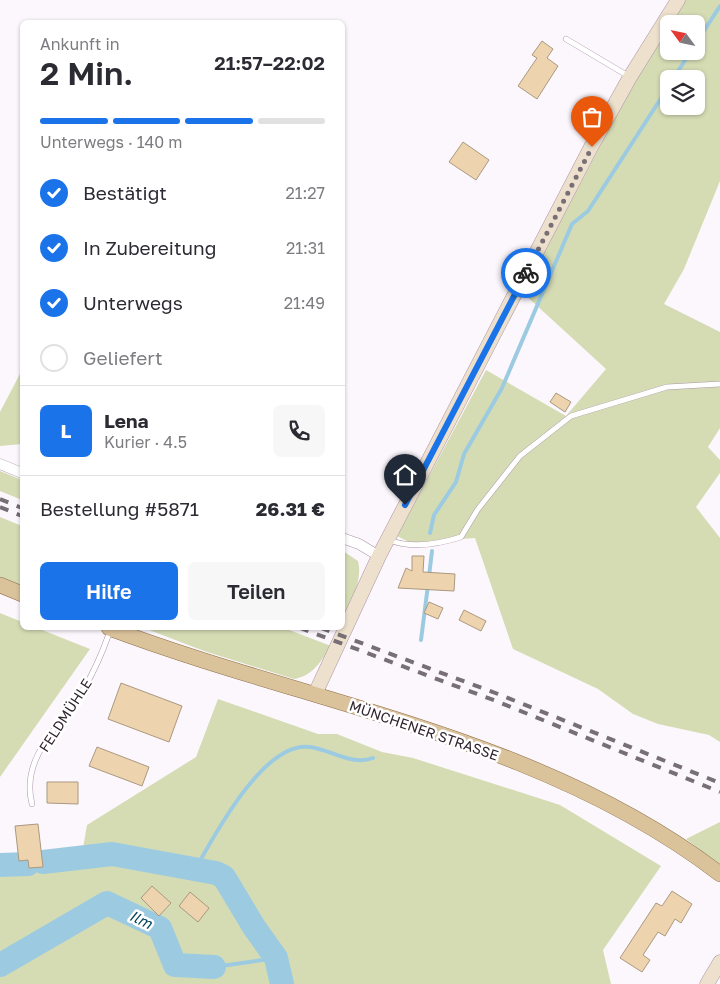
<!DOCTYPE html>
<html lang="de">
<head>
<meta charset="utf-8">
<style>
	:root { --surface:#fff; --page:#f7f7f7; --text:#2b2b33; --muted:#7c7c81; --line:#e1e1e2; --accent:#1a73e8 }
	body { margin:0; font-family:"Golos Text",sans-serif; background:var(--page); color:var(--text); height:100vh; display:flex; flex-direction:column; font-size:19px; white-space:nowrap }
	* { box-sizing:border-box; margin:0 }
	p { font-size:16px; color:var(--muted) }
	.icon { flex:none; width:28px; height:28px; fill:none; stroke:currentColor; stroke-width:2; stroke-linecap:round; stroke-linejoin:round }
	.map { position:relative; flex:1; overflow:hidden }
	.panel { position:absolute; left:20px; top:20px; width:325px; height:610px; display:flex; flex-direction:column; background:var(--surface); border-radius:8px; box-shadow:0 1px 4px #0004 }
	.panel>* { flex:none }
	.needle { width:32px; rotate:303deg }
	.buttons { position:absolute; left:660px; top:15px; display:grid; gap:10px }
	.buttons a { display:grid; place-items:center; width:45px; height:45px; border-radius:8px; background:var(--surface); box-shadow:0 1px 4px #0004; font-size:25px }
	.pin { position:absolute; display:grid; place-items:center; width:42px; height:42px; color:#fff; margin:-51px -21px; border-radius:50% 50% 50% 0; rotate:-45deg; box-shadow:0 0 5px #0007 }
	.pin .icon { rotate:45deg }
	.courier { position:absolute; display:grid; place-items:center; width:50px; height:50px; margin:-25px; border:4px solid #1a73e8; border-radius:50%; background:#fff; color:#222; box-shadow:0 1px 6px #0007 }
	.summary em { font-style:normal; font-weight:600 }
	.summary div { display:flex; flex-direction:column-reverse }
	.summary { display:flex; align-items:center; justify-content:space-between; height:85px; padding:0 20px }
	h1 { font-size:32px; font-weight:600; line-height:38px }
	.bar { display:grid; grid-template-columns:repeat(4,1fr); gap:8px 5px; align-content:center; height:60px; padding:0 20px }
	.bar i { height:6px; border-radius:4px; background:var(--line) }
	.bar .on { background:var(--accent) }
	.bar p { grid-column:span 4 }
	.line { display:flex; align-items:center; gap:12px; padding:0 20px; border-top:1px solid var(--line) }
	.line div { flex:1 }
	.round { display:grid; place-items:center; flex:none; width:52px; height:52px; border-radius:8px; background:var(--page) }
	ol { padding:0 20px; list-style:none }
	li { display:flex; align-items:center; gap:15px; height:55px }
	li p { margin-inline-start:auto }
	li .icon { padding:5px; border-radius:50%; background:var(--accent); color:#fff; stroke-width:4 }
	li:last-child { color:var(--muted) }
	li i { width:28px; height:28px; border:2px solid var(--line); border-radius:50% }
	.button { display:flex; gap:10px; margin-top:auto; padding:10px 20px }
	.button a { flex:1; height:58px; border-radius:8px; background:var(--accent); color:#fff; font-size:20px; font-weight:600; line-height:58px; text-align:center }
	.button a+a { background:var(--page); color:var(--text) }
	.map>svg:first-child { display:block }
</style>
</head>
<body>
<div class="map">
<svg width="720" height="984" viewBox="0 0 720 984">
	<rect width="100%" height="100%" fill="#fcf7fc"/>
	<!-- green -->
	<path fill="#d5dcb4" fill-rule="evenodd" d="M684 0H720V181L684 269 664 304 720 332V428L708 447 720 460V473L696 507 720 538V742L709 735 658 724 633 714 598 689 513 649 475 538 411 543 397 536 486 370 566 416 606 369 523 293 630 89 669 25V51H696V24H670ZM669 79H696V106H669Z
		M22 370V444L0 446V412Z
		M0 471 22 480V500L0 491Z
		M0 517 22 526V586L0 578Z
		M343 551 358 561C363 581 351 600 343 618Z
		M0 613 22 622V628H37L90 649 0 777Z
		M144 628H284L331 646C321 661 313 676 294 679L204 651Z
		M218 699 318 734H337L382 752 413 758 560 805 661 866 603 950 611 984H0V861L82 854 87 825 196 757Z
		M720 822V865L686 839Z"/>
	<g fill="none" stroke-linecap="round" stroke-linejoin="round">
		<!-- stream -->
		<path stroke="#9ccbe1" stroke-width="4" d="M696 43 720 6
			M673 79 691 51
			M430 533 434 515 456 482 464 454 502 388 572 224 588 211 669 86
			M429 576 432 551
			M421 640 428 585
			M196 868C215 834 265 740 310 747 332 750 352 766 373 758
			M214 967 276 958"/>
		<!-- river -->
		<path stroke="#9ccbe1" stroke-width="24" d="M43 862 112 854 216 873 224 877 254 927 276 958 282 984
			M0 865 28 864
			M0 965 107 903 160 928 175 965 214 967"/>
	</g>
	<!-- building -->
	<path fill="#eed4ae" stroke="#aa987f" d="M542 41 553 49 547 58 558 66 537 99 518 86 537 58 532 55Z
		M463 142 489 160 476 180 449 162Z
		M556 393 571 402 565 412 550 402Z
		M412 556H424L423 572 455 574 454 591 398 588 406 568 412 571Z
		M429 602 443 608 438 619 424 613Z
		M464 610 486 621 481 631 459 620Z
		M121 683 182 706 169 742 108 719Z
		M97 747 149 767 142 786 89 766Z
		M47 782H78V804L47 803Z
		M38 824 43 867 29 868 28 860 19 861 15 826Z
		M152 886 171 903 159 916 141 898Z
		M672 891 692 904 681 923 675 919 665 936 658 932 643 955 650 960 642 972 620 958 656 903 662 906Z
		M190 892 209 908 198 922 179 906Z"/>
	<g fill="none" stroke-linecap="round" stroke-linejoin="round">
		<!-- lane casing -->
		<g stroke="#ac95aa" stroke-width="6">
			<path id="lane" d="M566 39 630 77
				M389 540C412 549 439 544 461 537L478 509 520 456 571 416 667 387 720 384
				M32 804C20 757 61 725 83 690 94 672 103 651 110 631"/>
		</g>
		<!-- street casing -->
		<g stroke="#ac95aa" stroke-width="11">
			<path id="street" d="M0 464 22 473
				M342 538 359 544 379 556"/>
		</g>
		<!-- secondary casing -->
		<g stroke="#ac95aa" stroke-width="15">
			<path id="secondary" d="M315 694 379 556 591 147 630 77 678 0
				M707 984 720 962"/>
		</g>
		<!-- primary casing -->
		<g stroke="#8f714a" stroke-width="16">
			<path id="primary" d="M0 585 22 594
				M109 628C314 705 543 738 720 874"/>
		</g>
		<!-- lane -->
		<use href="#lane" stroke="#fff" stroke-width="5"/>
		<!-- street -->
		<use href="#street" stroke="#fff" stroke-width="10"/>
		<!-- secondary -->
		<use href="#secondary" stroke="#ede1cd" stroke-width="14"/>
		<!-- primary -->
		<use href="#primary" stroke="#dac29b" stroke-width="15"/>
		<!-- rail -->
		<path stroke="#776e76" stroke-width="4" stroke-dasharray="9 9" stroke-linecap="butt" d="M0 499 22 508
			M0 507 22 516
			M300 628 496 701 720 792
			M321 628 498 694 720 783"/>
	</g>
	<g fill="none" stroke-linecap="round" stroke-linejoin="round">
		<!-- done -->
		<path stroke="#776e76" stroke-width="5" stroke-dasharray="0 9" d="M526 273 592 147"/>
		<!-- route -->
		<path stroke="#1a73e8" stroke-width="6" d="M405 505 526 273"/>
	</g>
	<g text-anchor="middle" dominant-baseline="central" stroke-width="5" stroke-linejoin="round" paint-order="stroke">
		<!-- street labels -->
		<g font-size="14" fill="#2f252e" stroke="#fff">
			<text transform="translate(65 715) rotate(-57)">FELDMÜHLE</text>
			<text transform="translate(424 730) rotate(19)">MÜNCHENER STRASSE</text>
		</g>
		<!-- water labels -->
		<g font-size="15" font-style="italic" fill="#03455c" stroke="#fff">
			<text transform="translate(141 919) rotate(25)">Ilm</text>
		</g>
	</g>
</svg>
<div class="buttons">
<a><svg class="needle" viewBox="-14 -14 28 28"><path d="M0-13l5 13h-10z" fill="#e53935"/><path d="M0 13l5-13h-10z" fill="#7c7c81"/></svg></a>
<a><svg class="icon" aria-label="layers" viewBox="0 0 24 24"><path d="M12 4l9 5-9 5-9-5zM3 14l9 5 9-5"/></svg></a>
</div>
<div class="pin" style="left:592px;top:147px;background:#ea580c"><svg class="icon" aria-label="bag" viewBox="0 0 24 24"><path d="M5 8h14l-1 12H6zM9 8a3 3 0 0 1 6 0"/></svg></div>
<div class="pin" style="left:405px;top:505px;background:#1f2937"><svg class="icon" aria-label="home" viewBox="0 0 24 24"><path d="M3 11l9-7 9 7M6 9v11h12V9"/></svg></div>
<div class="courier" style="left:526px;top:273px"><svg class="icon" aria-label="bike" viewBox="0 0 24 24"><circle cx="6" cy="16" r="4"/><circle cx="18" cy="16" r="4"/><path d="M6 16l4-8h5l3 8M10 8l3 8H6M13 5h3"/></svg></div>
<section class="panel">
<div class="summary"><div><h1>2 Min.</h1><p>Ankunft in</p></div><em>21:57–22:02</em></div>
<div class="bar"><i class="on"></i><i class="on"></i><i class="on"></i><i></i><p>Unterwegs · 140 m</p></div>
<ol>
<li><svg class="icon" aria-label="check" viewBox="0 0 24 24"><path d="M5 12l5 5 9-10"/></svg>Bestätigt<p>21:27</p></li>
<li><svg class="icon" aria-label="check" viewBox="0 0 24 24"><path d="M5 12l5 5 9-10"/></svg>In Zubereitung<p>21:31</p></li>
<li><svg class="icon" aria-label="check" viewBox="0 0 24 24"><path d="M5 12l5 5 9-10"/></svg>Unterwegs<p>21:49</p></li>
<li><i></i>Geliefert</li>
</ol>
<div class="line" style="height:90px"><b class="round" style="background:var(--accent);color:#fff">L</b><div><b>Lena</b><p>Kurier · 4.5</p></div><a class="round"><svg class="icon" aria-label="phone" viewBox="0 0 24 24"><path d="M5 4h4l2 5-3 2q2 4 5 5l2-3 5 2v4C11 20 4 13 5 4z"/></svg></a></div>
<div class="line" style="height:65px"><div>Bestellung #5871</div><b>26.31 €</b></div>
<div class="button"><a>Hilfe</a><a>Teilen</a></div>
</section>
</div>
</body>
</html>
